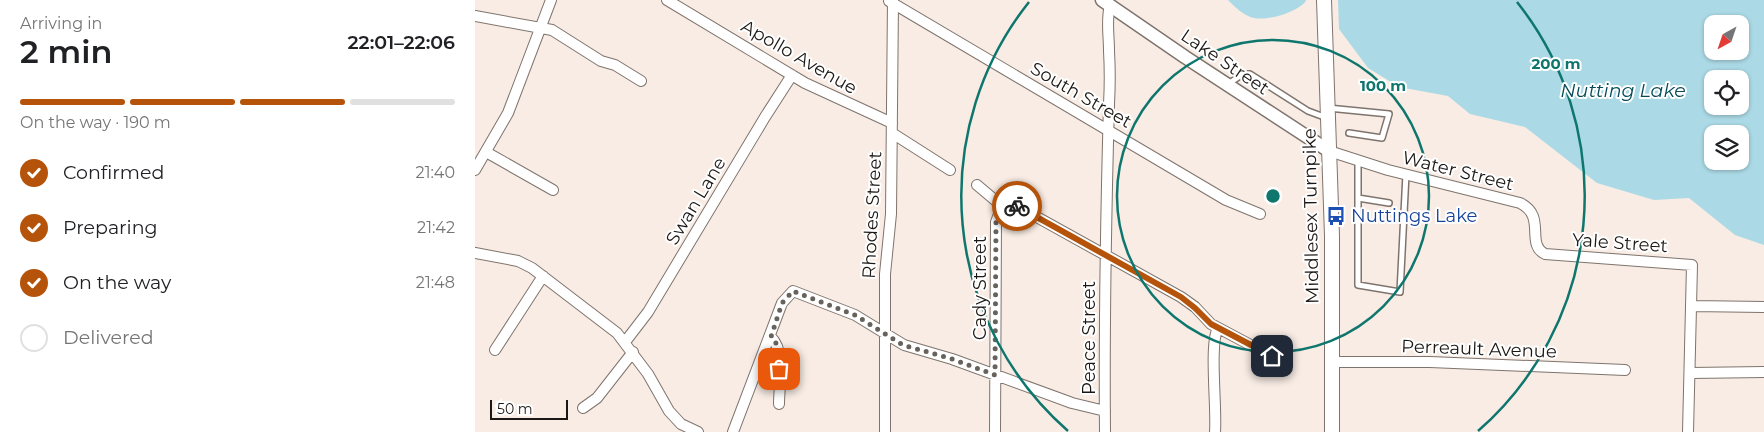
<!DOCTYPE html>
<html lang="en">
<head>
<meta charset="utf-8">
<style>
	:root { --surface:#fff; --page:#f2f2f2; --text:#202124; --muted:#757577; --line:#e0e0e0; --accent:#b45309 }
	body { margin:0; font-family:Montserrat,sans-serif; background:var(--page); color:var(--text); height:100vh; display:flex; flex-direction:column; font-size:19px; white-space:nowrap }
	* { box-sizing:border-box; margin:0 }
	p { font-size:16px; color:var(--muted) }
	.icon { flex:none; width:28px; height:28px; fill:none; stroke:currentColor; stroke-width:2; stroke-linecap:round; stroke-linejoin:round }
	.map { position:relative; flex:1; overflow:hidden }
	.sheet { display:flex; flex-direction:column; background:var(--surface); width:475px }
	.sheet>* { flex:none }
	.needle { width:32px; rotate:220deg }
	.fabs { position:absolute; left:1229px; top:15px; display:grid; gap:10px }
	.fabs a { display:grid; place-items:center; width:45px; height:45px; border-radius:10px; background:var(--surface); box-shadow:0 1px 4px #0004; font-size:25px }
	.scale { position:absolute; left:15px; bottom:12px; width:78px; box-sizing:border-box; padding-left:5px; border:2px solid #1b1714; border-top:0; font-size:14px; line-height:18px; white-space:nowrap; color:#1b1714; -webkit-text-stroke:4px #fff; paint-order:stroke }
	.pin { position:absolute; display:grid; place-items:center; width:42px; height:42px; color:#fff; margin:-21px; border-radius:10px; box-shadow:0 2px 8px #0006 }
	.courier { position:absolute; display:grid; place-items:center; width:50px; height:50px; margin:-25px; border:4px solid #b45309; border-radius:50%; background:#fff; color:#222; box-shadow:0 1px 6px #0007 }
	.summary em { font-style:normal; font-weight:600 }
	.summary div { display:flex; flex-direction:column-reverse }
	.summary { display:flex; align-items:center; justify-content:space-between; height:85px; padding:0 20px }
	h1 { font-size:32px; font-weight:600; line-height:38px }
	.bar { display:grid; grid-template-columns:repeat(4,1fr); gap:8px 5px; align-content:center; height:60px; padding:0 20px }
	.bar i { height:6px; border-radius:4px; background:var(--line) }
	.bar .active { background:var(--accent) }
	.bar p { grid-column:span 4 }
	ol { padding:0 20px; list-style:none }
	li { display:flex; align-items:center; gap:15px; height:55px }
	li p { margin-inline-start:auto }
	li .icon { padding:5px; border-radius:50%; background:var(--accent); color:#fff; stroke-width:4 }
	li:last-child { color:var(--muted) }
	li i { width:28px; height:28px; border:2px solid var(--line); border-radius:50% }
	main { display:flex; flex:1; min-height:0 }
	.map>svg:first-child { display:block }
</style>
</head>
<body>
<main>
<section class="sheet">
<div class="summary"><div><h1>2 min</h1><p>Arriving in</p></div><em>22:01–22:06</em></div>
<div class="bar"><i class="active"></i><i class="active"></i><i class="active"></i><i></i><p>On the way · 190 m</p></div>
<ol>
<li><svg class="icon" aria-label="check" viewBox="0 0 24 24"><path d="M5 12l5 5 9-10"/></svg>Confirmed<p>21:40</p></li>
<li><svg class="icon" aria-label="check" viewBox="0 0 24 24"><path d="M5 12l5 5 9-10"/></svg>Preparing<p>21:42</p></li>
<li><svg class="icon" aria-label="check" viewBox="0 0 24 24"><path d="M5 12l5 5 9-10"/></svg>On the way<p>21:48</p></li>
<li><i></i>Delivered</li>
</ol>
</section>
<div class="map">
<svg width="1289" height="432" viewBox="0 0 1289 432">
	<rect width="100%" height="100%" fill="#f8ece4"/>
	<!-- water -->
	<path fill="#abd9e5" fill-rule="evenodd" d="M753 0H831V1C823 12 793 21 779 18 769 16 760 7 753 0Z
		M863 0H1289V245L1260 235 1214 198 1179 200 1122 183 1050 127 995 114 973 96 924 87 893 68 864 29ZM1238 24H1265V51H1238ZM1238 79H1265V106H1238ZM1238 134H1265V161H1238Z"/>
	<g fill="none" stroke-linecap="round" stroke-linejoin="round">
		<!-- service casing -->
		<g stroke="#7f746d" stroke-width="8">
			<path id="service" d="M753 84 768 74H775L833 111 852 118
				M853 108 914 114 907 138 874 133
				M883 162V285L925 292 931 174
				M883 198 914 203"/>
		</g>
		<!-- minor casing -->
		<g stroke="#7f746d" stroke-width="12">
			<path id="minor" d="M192 0 330 83 417 123
				M414 1 751 200 785 214
				M0 16 77 30 126 61 140 65 166 81
				M417 133 475 170
				M854 151 913 170 1045 203C1072 216 1050 244 1070 254L1217 265 1213 432
				M11 152 78 190
				M0 170 33 113 76 0
				M502 185 527 206
				M527 206 532 204 542 206 706 297 720 307 736 324 811 364
				M0 253 43 261 57 268 142 333 173 374 194 411 206 424 223 432
				M1217 306 1289 307
				M296 337C311 352 304 384 304 404
				M150 342 173 312 290 117 317 75
				M20 350 68 276
				M857 362H955L1150 370
				M1216 373 1289 372
				M108 408 122 398 158 352
				M258 432 307 303 318 291 380 315 429 345 477 359 597 403 630 411
				M410 432V274L416 214 418 0
				M520 432 521 222 527 206
				M630 432C629 323 631 213 634 104 635 86 635 68 634 51 634 35 631 20 635 5
				M740 432C742 409 734 343 743 328"/>
		</g>
		<!-- tertiary casing -->
		<g stroke="#7f746d" stroke-width="15">
			<path id="tertiary" d="M627 0 710 57 854 151"/>
		</g>
		<!-- secondary casing -->
		<g stroke="#7f746d" stroke-width="16">
			<path id="secondary" d="M849 0 857 236V432"/>
		</g>
		<!-- service -->
		<use href="#service" stroke="#fff" stroke-width="5"/>
		<!-- minor -->
		<use href="#minor" stroke="#fff" stroke-width="10"/>
		<!-- tertiary -->
		<use href="#tertiary" stroke="#fff" stroke-width="12"/>
		<!-- secondary -->
		<use href="#secondary" stroke="#fff" stroke-width="14"/>
	</g>
	<g fill="none" stroke-linecap="round" stroke-linejoin="round">
		<!-- done -->
		<path stroke="#68625d" stroke-width="5" stroke-dasharray="0 9" d="M304 369V347L296 337 307 303 318 291 380 315 428 345 477 359 520 375 521 222 527 206 532 204 542 206"/>
		<!-- route -->
		<path stroke="#b45309" stroke-width="6" d="M542 206 706 297 720 308 736 324 797 356"/>
	</g>
	<!-- distance rings -->
	<g fill="none" stroke="#0f766e" stroke-width="2.5">
		<circle cx="798" cy="196" r="156"/>
		<path d="M593 431A312 312 0 0 1 554 2M1042 2A312 312 0 0 1 1003 431"/>
	</g>
	<!-- icons -->
	<defs>
		<g id="bus-bare" transform="scale(1.5)"><path d="M-5-6H5V4H4V6H2V4H-2V6H-4V4H-5ZM-3.5-4V0h7V-4ZM-3.5 1.2v1.5H-2V1.2ZM2 1.2v1.5H3.5V1.2Z" fill="#1a4fb4" stroke="#fff" stroke-width="2.5" paint-order="stroke"/></g>
	</defs>
	<g fill-rule="evenodd">
		<use href="#bus-bare" x="861" y="216"/>
	</g>
	<g text-anchor="middle" dominant-baseline="central" stroke-width="4" stroke-linejoin="round" paint-order="stroke">
		<!-- street labels -->
		<g font-size="18" fill="#1b1714" stroke="#fff">
			<text transform="translate(324 57) rotate(30)">Apollo Avenue</text>
			<text transform="translate(750 62) rotate(34)">Lake Street</text>
			<text transform="translate(606 95) rotate(30)">South Street</text>
			<text transform="translate(983 171) rotate(14)">Water Street</text>
			<text transform="translate(221 201) rotate(-59)">Swan Lane</text>
			<text transform="translate(397 215) rotate(-87)">Rhodes Street</text>
			<text transform="translate(836 216) rotate(-91)">Middlesex Turnpike</text>
			<text transform="translate(1145 243) rotate(4)">Yale Street</text>
			<text transform="translate(505 288) rotate(-90)">Cady Street</text>
			<text transform="translate(614 338) rotate(-90)">Peace Street</text>
			<text transform="translate(1004 349) rotate(2)">Perreault Avenue</text>
		</g>
		<!-- transit labels -->
		<g font-size="18" fill="#164399" stroke="#fff" text-anchor="start">
			<text x="876" y="216">Nuttings Lake</text>
		</g>
		<!-- water labels -->
		<g font-size="19" font-style="italic" fill="#074b58" stroke="#fff">
			<text x="1148" y="90">Nutting Lake</text>
		</g>
	</g>
	<circle cx="798" cy="196" r="8" fill="#0f766e" stroke="#fff" stroke-width="2.5"/>
	<g font-size="15" text-anchor="middle" font-weight="bold" fill="#0f766e" stroke="#fff" stroke-width="4" stroke-linejoin="round" paint-order="stroke">
		<text x="1081" y="69">200 m</text>
		<text x="908" y="91">100 m</text>
	</g>
</svg>
<div class="fabs">
<a><svg class="needle" viewBox="-14 -14 28 28"><path d="M0-13l5 13h-10z" fill="#e53935"/><path d="M0 13l5-13h-10z" fill="#757577"/></svg></a>
<a><svg class="icon" aria-label="locate" viewBox="0 0 24 24"><circle cx="12" cy="12" r="6"/><path d="M12 2v4M12 18v4M2 12h4M18 12h4"/></svg></a>
<a><svg class="icon" aria-label="layers" viewBox="0 0 24 24"><path d="M12 4l9 5-9 5-9-5zM3 14l9 5 9-5"/></svg></a>
</div>
<div class="scale">50 m</div>
<div class="pin" style="left:304px;top:369px;background:#ea580c"><svg class="icon" aria-label="bag" viewBox="0 0 24 24"><path d="M5 8h14l-1 12H6zM9 8a3 3 0 0 1 6 0"/></svg></div>
<div class="pin" style="left:797px;top:356px;background:#1f2937"><svg class="icon" aria-label="home" viewBox="0 0 24 24"><path d="M3 11l9-7 9 7M6 9v11h12V9"/></svg></div>
<div class="courier" style="left:542px;top:206px"><svg class="icon" aria-label="bike" viewBox="0 0 24 24"><circle cx="6" cy="16" r="4"/><circle cx="18" cy="16" r="4"/><path d="M6 16l4-8h5l3 8M10 8l3 8H6M13 5h3"/></svg></div>
</div>
</main>
</body>
</html>
